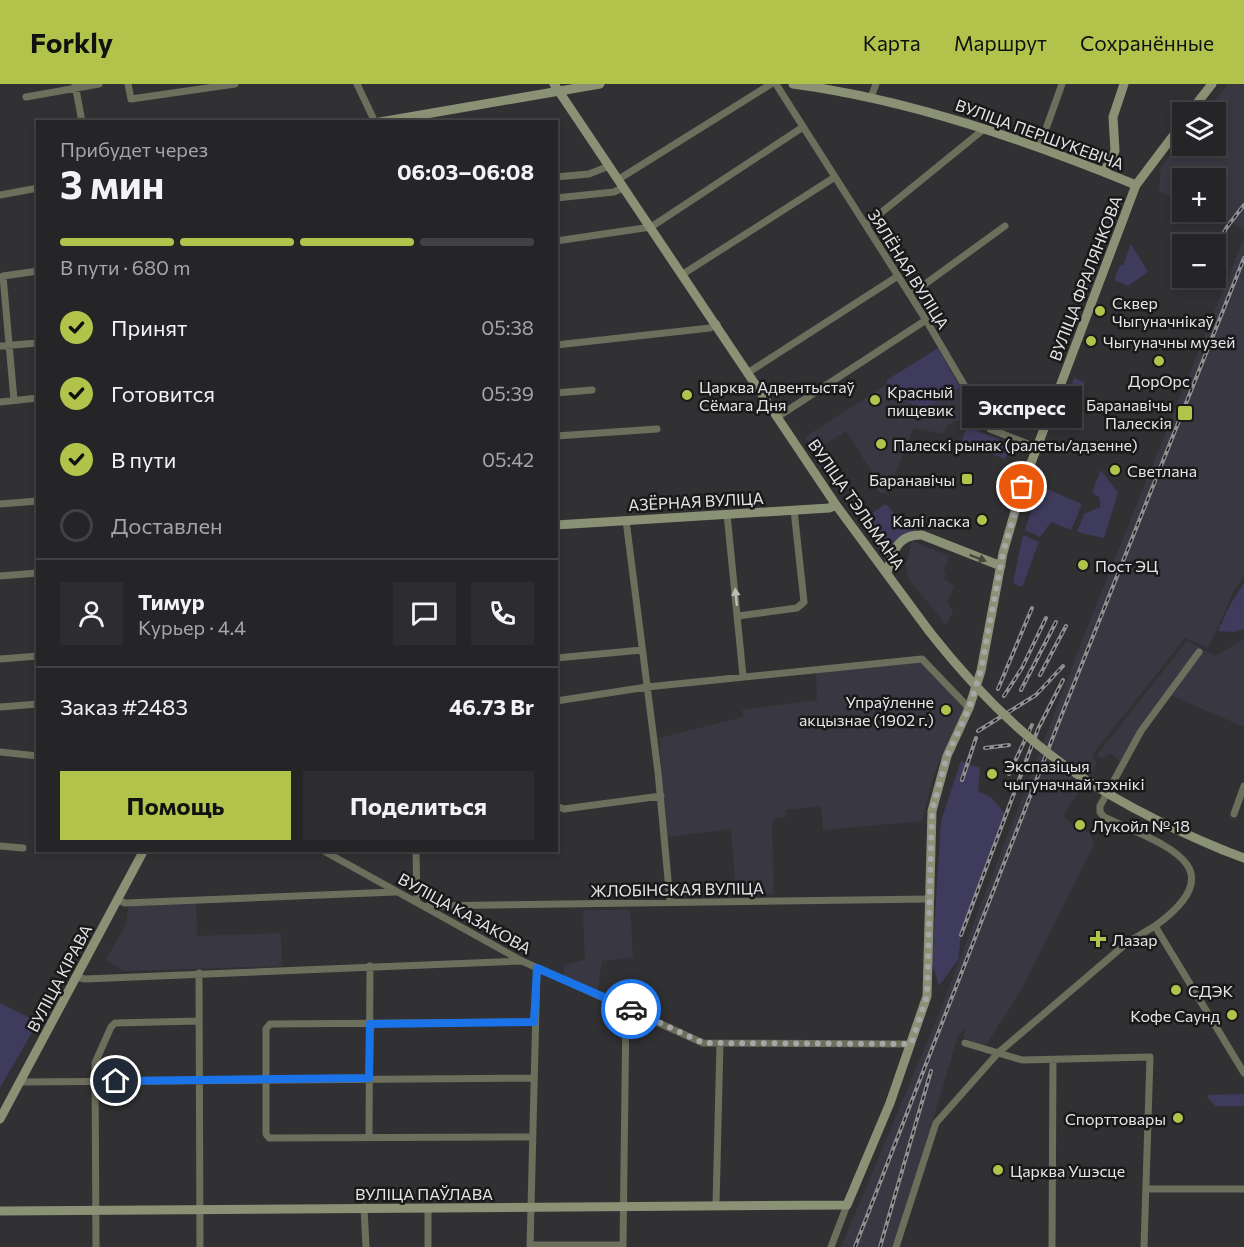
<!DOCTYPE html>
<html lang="ru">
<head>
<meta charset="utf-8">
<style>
	:root { --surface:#252527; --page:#2d2d2f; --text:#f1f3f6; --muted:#a3a5a7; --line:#424244; --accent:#b2c34c }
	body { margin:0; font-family:Commissioner,sans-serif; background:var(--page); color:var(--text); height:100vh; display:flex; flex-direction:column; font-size:22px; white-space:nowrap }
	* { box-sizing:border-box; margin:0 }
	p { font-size:20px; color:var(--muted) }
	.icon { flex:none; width:33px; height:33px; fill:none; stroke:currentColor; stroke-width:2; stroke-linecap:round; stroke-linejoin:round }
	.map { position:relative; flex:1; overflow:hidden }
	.drawer { position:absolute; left:36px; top:36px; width:522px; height:732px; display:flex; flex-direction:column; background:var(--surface); border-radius:0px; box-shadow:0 3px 9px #0003,0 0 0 2px var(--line) }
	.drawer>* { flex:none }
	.buttons { position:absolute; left:1172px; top:18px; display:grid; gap:12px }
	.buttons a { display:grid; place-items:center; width:54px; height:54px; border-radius:0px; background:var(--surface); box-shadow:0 3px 9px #0003,0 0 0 2px var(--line); font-size:30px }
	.pin { position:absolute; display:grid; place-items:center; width:51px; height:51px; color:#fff; margin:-26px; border:3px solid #fff; border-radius:50%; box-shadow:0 2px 6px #0007 }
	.courier { position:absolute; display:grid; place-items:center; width:60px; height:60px; margin:-30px; border:4px solid #1a73e8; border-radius:50%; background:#fff; color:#222; box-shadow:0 2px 8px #0007 }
	.bubble { position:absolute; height:42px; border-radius:0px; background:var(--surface); box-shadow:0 3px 9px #0003,0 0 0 2px var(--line); font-size:20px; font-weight:700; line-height:42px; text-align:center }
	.overview em { font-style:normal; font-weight:700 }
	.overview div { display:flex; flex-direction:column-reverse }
	.overview { display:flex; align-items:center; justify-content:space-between; height:102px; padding:0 24px }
	h1 { font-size:39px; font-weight:700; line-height:45px }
	.bar { display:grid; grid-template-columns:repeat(4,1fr); gap:9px 6px; align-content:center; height:72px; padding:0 24px }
	.bar i { height:8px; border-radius:4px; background:var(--line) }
	.bar .current { background:var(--accent) }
	.bar p { grid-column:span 4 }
	.line { display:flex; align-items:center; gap:15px; padding:0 24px; border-top:2px solid var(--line) }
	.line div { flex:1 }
	.round { display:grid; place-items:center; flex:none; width:63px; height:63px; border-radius:0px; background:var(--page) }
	ol { padding:0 24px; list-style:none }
	li { display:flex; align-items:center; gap:18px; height:66px }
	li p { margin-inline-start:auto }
	li .icon { padding:6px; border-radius:50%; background:var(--accent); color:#111; stroke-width:4 }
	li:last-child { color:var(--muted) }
	li i { width:33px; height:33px; border:3px solid var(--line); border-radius:50% }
	.cta { display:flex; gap:12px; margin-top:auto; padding:12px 24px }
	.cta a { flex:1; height:69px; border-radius:0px; background:var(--accent); color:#111; font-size:24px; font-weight:700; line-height:69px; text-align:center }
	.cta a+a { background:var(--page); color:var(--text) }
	header { display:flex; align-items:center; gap:36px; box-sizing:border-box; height:84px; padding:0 30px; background:var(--accent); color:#111 }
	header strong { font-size:28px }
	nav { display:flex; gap:33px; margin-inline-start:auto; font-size:21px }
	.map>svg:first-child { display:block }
</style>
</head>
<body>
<header>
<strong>Forkly</strong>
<nav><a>Карта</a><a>Маршрут</a><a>Сохранённые</a></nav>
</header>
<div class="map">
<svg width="1244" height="1163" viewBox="0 0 1244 1163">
	<rect width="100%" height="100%" fill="#313134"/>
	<!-- built -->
	<path fill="#393842" d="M1228 0H1244V145L1205 128H1215V94H1182V118L1159 107 1161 83 1182 57V62H1215V28H1205Z
		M1244 154V492L1233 509 1208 564 1185 554 1092 671 1097 679 1063 732 1074 742 1090 749 1094 761 1022 904 985 963 963 953 966 944 958 952 895 1163H841L938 932 1088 542Z
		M887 300 910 319 927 324 960 303 982 339 956 337 946 342 944 350 914 344 887 409H880L873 399 875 393 846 347 814 367 805 353Z
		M912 457 950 472 943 488 946 490 944 495 955 502 947 517 953 528 946 541 908 494 906 482Z
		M1244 555V643L1166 609 1120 678 1110 669 1102 675 1097 671 1187 557 1215 572Z
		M915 577 923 579 966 623 934 690 922 737 823 746 821 722 786 726V733L774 734 772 739 774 810H736L731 745 667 753 659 654 743 633 742 626 817 616 816 589Z
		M196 817 197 852 281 849 282 882 124 887 106 876 126 840 129 819Z
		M583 826H630L633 873 602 877 597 907 564 893V881L585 876Z"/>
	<!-- green -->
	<path fill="#3f3b5d" d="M1131 160 1148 188 1128 202 1114 196 1120 181 1123 182Z
		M938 264 960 303 927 324 910 319 887 300V296Z
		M1074 294 1085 299 1074 328 1063 323Z
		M967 343 1011 360 1005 375 961 358Z
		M1101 386 1118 409 1104 454 1077 448 1084 430 1100 423V414L1092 408Z
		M1040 402 1082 420 1071 446 1051 438 1040 453 1025 446Z
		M886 420 898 434 917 445 897 455 886 469C876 456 868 447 871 430Z
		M1023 451 1039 458 1022 503 1013 499Z
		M1244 499V545L1234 548 1218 547 1230 521Z
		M961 677 980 684 978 707 991 713 1006 731 961 851 958 876 939 902 932 879 941 737Z
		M0 919 38 938 0 1004Z
		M1244 1010V1022H1216L1207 1013 1209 1011Z"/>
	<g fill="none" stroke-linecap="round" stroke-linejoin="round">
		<!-- street -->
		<path stroke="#6b6f5c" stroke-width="7" d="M75 0 82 38
			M128 0 131 15 235 0
			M357 0 375 38
			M776 0 926 236 990 345 1036 363
			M26 13 99 0
			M871 13 876 0
			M1039 64 1062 0
			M556 93 589 90 609 82
			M619 95 771 0
			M0 111 38 104
			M556 114 614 108 624 103
			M866 141 984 45
			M556 157 651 143 803 43
			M683 190 835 93
			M910 211 1005 142
			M556 261 710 244 717 240
			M0 262 38 259
			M749 288 898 192
			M556 309 592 306
			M14 316 3 192 38 187
			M0 318 38 314
			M779 332 926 236
			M556 352 657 345
			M0 420 38 417
			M727 430 743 592
			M626 436 658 688 670 817
			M0 492 38 489
			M738 532 797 524 804 518 794 426
			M1199 568 1141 647 1100 722V728L1104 733C1158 759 1240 781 1155 842L1244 989
			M556 574 642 566
			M0 575 38 572
			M556 617 647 603 922 575 969 624
			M0 623 38 620
			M0 668 38 672
			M556 722 564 725 661 712
			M1234 730 1244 702
			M0 762 23 764
			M322 766 522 877 703 959 911 960
			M416 766 417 817
			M118 816 125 819 395 808
			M427 822C595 821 762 816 929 815
			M199 889 200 1163
			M76 893 85 895 522 877
			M965 959 1022 976 1150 973 1144 1163
			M20 998 532 994
			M369 1053 370 882
			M531 1053 269 1054 266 1050V945L270 940 534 938
			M1146 1105H1244
			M716 1121 720 959
			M364 1123 366 1163
			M530 1161H623
			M96 1163 95 979 111 943 115 939 198 937
			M428 1163V1124
			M530 1163 537 884
			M623 1163 626 923
			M831 1163 847 1121
			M896 1163 936 1039 998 969 1128 858 1155 842
			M1052 1163 1053 977"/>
		<!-- secondary -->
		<path stroke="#8b9174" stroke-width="9" d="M554 0 836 421 929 547
			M793 0C912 16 1025 56 1136 101
			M1190 28 1212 0
			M380 38 600 0
			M1104 88 1115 67 1113 33 1124 0
			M556 441 829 424 836 421
			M887 489C892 469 897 450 922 451L1001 482
			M1223 766 1244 774
			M0 1035 144 766
			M0 1127 847 1121 890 1019 927 912 932 727 947 672 969 624 981 587 1003 469 1022 403 1136 101 1182 40"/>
		<!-- rail casing -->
		<g stroke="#909092" stroke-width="4">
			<path id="rail" d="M1215 165 1227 143 1244 121
				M1040 591 1066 542
				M998 605 1032 524
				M1021 606 1056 538
				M1004 612 1022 584 1046 534
				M978 647 1036 611 1063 582
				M985 664 1009 661
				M1009 690 1032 641
				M962 696 976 654
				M961 851 1038 645 1063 596
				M855 1163 1062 630 1244 174
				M880 1163 931 987"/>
		</g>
		<!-- rail -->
		<use href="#rail" stroke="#19191a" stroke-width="1.5" stroke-dasharray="4.5" stroke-linecap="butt"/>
		<!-- secondary-bridge -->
		<path stroke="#8b9174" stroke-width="9" d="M929 547C1016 658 1094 713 1223 766"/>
	</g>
	<!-- one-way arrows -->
	<defs><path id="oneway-solid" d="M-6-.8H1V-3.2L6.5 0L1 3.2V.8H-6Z" transform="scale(1.5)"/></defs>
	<use fill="#47493e" href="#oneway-solid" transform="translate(978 474) rotate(21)"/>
	<use fill="#babcb6" href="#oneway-solid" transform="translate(736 513) rotate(-96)"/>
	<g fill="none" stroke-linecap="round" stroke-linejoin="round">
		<!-- done -->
		<path stroke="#a6a6a8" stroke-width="6" stroke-dasharray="0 10.8" d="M631 925 703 959 911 960 927 912 932 727 947 672 969 624 981 586 1003 469 1022 403"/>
		<!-- route -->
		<path stroke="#1a73e8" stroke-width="8" d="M116 997 369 994 370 940 534 938 537 884 631 925"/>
	</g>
	<!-- markers -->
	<g fill="#b2c34c" stroke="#19191a" stroke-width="2">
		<circle cx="1100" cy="227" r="6"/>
		<circle cx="1091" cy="257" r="6"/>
		<circle cx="1159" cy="277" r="6"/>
		<circle cx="687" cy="311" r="6"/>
		<circle cx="875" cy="316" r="6"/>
		<rect x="1177" y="321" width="16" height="16" rx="3"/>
		<circle cx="881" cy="360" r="6"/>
		<circle cx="1115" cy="386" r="6"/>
		<rect x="961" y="389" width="12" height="12" rx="3"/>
		<circle cx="982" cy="436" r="6"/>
		<circle cx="1083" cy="481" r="6"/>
		<circle cx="946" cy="626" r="6"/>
		<circle cx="992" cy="690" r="6"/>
		<circle cx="1080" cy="741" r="6"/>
		<path d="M1095 846h6v6h6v6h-6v6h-6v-6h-6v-6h6z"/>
		<circle cx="1176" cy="906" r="6"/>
		<circle cx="1232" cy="931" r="6"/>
		<circle cx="1178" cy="1034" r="6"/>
		<circle cx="998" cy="1086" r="6"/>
	</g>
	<g text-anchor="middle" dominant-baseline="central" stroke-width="5" stroke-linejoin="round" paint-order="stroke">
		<!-- street labels -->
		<g font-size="16" fill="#e5e5e7" stroke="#19191a">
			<text transform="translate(1040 50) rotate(20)">ВУЛІЦА ПЕРШУКЕВІЧА</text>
			<text transform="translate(909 185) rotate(58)">ЗЯЛЁНАЯ ВУЛІЦА</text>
			<text transform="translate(1085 194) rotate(-69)">ВУЛІЦА ФРАЛЯНКОВА</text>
			<text transform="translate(696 417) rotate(-3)">АЗЁРНАЯ ВУЛІЦА</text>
			<text transform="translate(857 420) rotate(55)">ВУЛІЦА ТЭЛЬМАНА</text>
			<text transform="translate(677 805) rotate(-1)">ЖЛОБІНСКАЯ ВУЛІЦА</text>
			<text transform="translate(465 829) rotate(29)">ВУЛІЦА КАЗАКОВА</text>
			<text transform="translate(59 894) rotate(-62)">ВУЛІЦА КІРАВА</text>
			<text x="424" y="1109">ВУЛІЦА ПАЎЛАВА</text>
		</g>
		<!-- poi labels -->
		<g font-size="16" fill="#e5e5e7" stroke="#19191a" text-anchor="start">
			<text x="1112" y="218">Сквер<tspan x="1112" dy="18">Чыгуначнікаў</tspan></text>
			<text x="1103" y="257">Чыгуначны музей</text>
			<text x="1159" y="296" text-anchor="middle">ДорОрс</text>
			<text x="699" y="302">Царква Адвентыстаў<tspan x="699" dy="18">Сёмага Дня</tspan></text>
			<text x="887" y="307">Красный<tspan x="887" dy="18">пищевик</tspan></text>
			<text x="1172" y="320" text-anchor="end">Баранавічы<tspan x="1172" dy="18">Палескія</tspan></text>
			<text x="893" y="360">Палескі рынак (ралеты/адзенне)</text>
			<text x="1127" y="386">Светлана</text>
			<text x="955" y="395" text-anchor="end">Баранавічы</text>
			<text x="970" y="436" text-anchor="end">Калі ласка</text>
			<text x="1095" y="481">Пост ЭЦ</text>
			<text x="934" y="617" text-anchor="end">Упраўленне<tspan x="934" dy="18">акцызнае (1902 г.)</tspan></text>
			<text x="1004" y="681">Экспазіцыя<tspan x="1004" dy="18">чыгуначнай тэхнікі</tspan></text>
			<text x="1092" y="741">Лукойл № 18</text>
			<text x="1112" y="855">Лазар</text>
			<text x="1188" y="906">СДЭК</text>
			<text x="1220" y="931" text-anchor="end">Кофе Саунд</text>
			<text x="1166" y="1034" text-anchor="end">Спорттовары</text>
			<text x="1010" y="1086">Царква Ушэсце</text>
		</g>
	</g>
</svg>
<div class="buttons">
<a><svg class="icon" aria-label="layers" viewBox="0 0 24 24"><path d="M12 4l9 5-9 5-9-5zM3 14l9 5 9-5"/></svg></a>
<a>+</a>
<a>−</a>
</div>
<div class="pin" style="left:1022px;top:403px;background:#ea580c"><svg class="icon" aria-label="bag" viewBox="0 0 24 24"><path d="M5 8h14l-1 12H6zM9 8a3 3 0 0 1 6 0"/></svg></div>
<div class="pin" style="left:116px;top:997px;background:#1f2937"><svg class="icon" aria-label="home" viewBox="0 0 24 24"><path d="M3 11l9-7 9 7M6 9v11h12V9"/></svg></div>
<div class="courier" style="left:631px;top:925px"><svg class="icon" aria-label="car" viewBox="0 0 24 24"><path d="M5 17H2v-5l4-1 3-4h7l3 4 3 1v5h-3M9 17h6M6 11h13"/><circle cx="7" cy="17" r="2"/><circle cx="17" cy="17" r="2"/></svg></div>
<div class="bubble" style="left:962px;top:302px;width:120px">Экспресс</div>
<section class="drawer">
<div class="overview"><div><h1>3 мин</h1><p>Прибудет через</p></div><em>06:03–06:08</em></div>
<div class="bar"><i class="current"></i><i class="current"></i><i class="current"></i><i></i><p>В пути · 680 m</p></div>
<ol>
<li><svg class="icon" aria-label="check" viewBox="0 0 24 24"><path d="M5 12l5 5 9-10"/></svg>Принят<p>05:38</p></li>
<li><svg class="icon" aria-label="check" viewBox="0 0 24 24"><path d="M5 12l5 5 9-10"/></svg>Готовится<p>05:39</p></li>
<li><svg class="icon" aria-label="check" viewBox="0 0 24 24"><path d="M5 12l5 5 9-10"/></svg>В пути<p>05:42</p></li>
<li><i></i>Доставлен</li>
</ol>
<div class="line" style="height:108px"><a class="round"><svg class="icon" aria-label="person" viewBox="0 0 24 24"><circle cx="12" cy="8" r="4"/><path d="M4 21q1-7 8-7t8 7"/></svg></a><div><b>Тимур</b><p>Курьер · 4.4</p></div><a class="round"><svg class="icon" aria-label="chat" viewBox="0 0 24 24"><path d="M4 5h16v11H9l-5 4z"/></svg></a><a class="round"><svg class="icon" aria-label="phone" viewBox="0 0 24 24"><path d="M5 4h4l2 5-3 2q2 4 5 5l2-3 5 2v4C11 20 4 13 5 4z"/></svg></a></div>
<div class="line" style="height:78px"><div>Заказ #2483</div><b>46.73 Br</b></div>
<div class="cta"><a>Помощь</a><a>Поделиться</a></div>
</section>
</div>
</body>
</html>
